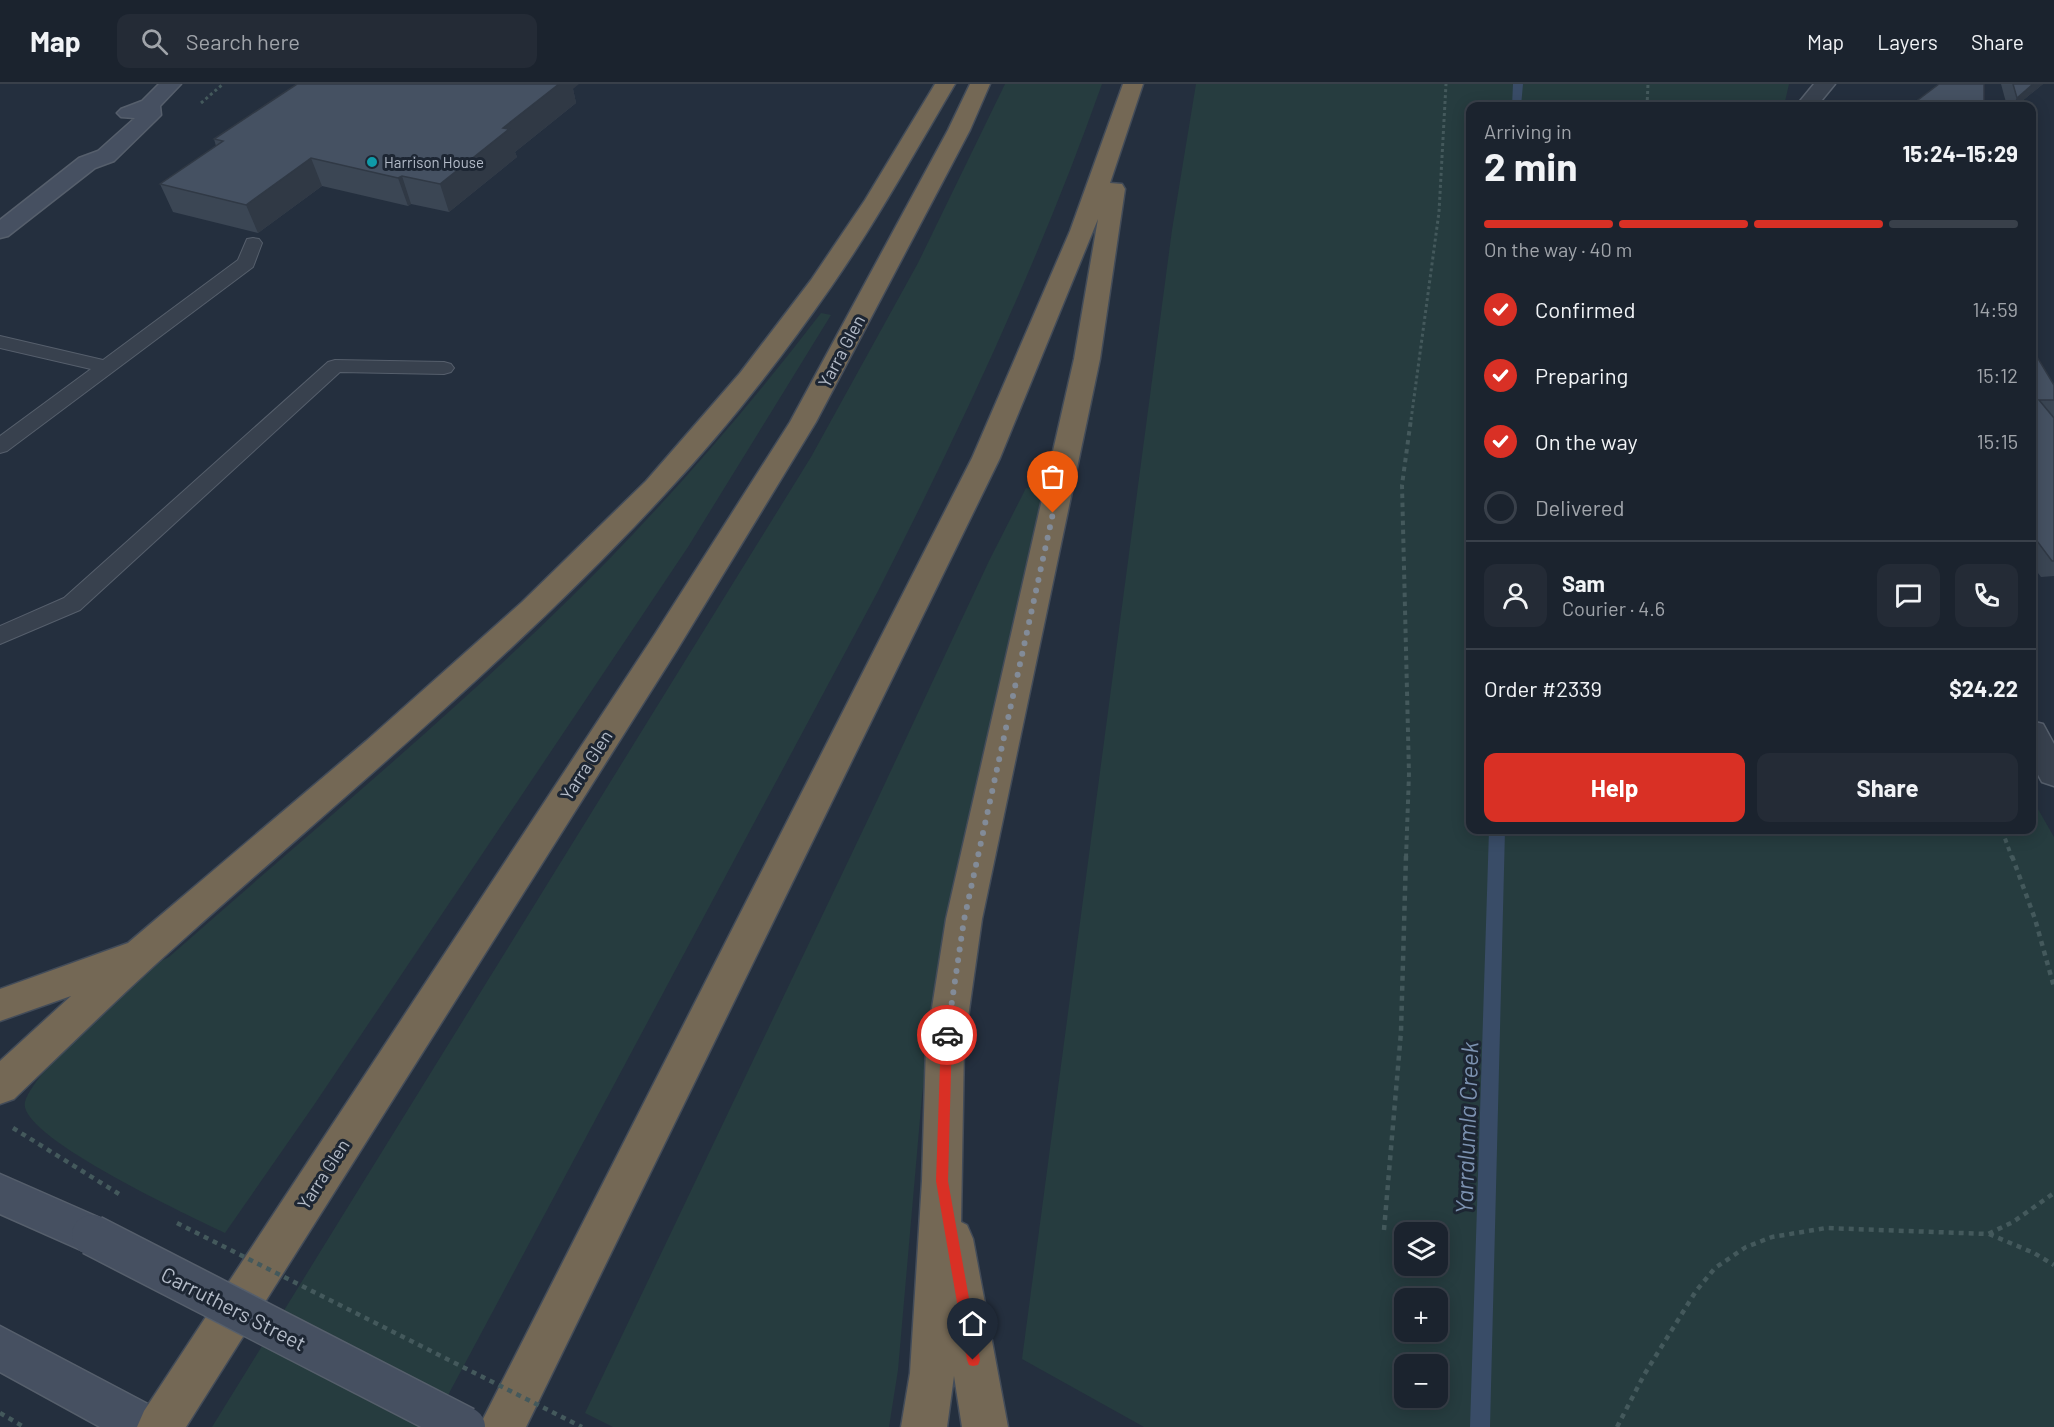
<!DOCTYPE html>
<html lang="en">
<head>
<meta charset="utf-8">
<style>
	:root { --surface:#1b232e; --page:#242b36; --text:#f1f3f6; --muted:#a0a4aa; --line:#39404a; --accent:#d93025 }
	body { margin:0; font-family:Barlow,sans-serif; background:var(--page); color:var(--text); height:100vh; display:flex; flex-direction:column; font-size:22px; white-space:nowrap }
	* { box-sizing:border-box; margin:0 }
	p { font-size:20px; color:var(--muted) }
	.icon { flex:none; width:33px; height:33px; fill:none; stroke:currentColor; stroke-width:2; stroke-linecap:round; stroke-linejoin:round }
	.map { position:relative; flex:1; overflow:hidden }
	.sheet { position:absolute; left:1466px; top:18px; width:570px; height:732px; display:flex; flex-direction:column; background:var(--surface); border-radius:12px; box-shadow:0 3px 15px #0003,0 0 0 2px var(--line) }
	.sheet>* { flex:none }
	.controls { position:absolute; left:1394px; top:1138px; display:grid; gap:12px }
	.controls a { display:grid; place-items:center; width:54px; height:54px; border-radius:12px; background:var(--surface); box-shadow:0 3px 15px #0003,0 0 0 2px var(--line); font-size:30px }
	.pin { position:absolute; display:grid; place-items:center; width:51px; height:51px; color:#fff; margin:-62px -26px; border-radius:50% 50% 50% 0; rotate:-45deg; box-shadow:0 0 6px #0007 }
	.pin .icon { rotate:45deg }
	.courier { position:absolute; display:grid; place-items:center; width:60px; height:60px; margin:-30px; border:4px solid #d93025; border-radius:50%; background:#fff; color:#222; box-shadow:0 2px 8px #0007 }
	.headline em { font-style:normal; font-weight:700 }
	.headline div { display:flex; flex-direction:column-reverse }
	.headline { display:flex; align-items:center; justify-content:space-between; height:102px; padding:0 18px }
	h1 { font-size:39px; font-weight:700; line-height:45px }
	.bar { display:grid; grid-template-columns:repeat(4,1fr); gap:9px 6px; align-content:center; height:72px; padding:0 18px }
	.bar i { height:8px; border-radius:4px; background:var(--line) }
	.bar .current { background:var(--accent) }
	.bar p { grid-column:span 4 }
	.line { display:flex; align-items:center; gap:15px; padding:0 18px; border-top:2px solid var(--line) }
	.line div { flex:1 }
	.round { display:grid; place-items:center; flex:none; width:63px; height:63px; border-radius:12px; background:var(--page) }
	ol { padding:0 18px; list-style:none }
	li { display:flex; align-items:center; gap:18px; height:66px }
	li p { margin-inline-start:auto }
	li .icon { padding:6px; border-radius:50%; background:var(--accent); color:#fff; stroke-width:4 }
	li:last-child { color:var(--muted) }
	li i { width:33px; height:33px; border:3px solid var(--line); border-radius:50% }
	.primary-button { display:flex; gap:12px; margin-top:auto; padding:12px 18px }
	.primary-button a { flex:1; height:69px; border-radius:12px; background:var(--accent); color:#fff; font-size:24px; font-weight:700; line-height:69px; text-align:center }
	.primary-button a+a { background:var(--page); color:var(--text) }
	header { display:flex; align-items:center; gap:36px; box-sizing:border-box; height:84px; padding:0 30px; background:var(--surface); border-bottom:2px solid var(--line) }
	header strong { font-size:28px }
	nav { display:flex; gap:33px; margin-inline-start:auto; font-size:21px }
	.search { width:420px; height:54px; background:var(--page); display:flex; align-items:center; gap:15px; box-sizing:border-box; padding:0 21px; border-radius:12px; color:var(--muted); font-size:22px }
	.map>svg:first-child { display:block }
</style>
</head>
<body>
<header>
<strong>Map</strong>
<div class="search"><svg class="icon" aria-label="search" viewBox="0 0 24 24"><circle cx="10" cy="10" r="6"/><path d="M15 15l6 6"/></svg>Search here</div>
<nav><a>Map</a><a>Layers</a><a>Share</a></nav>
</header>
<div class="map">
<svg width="2054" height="1343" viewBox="0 0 2054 1343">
	<rect width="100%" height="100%" fill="#242f3e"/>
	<!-- green -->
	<path fill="#263c3f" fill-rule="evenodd" d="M1005 0H1102C1040 175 961 344 877 509L431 1343H212L811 373 918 179Z
		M1196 0H1789L1784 22H1470V746H2031V713L2054 753V1343H1144L1022 1275 1172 146ZM1404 1149H1437V1182H1404ZM1404 1215H1437V1248H1404ZM1404 1281H1437V1314H1404Z
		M821 229 831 231 688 463 314 1021 225 1149C194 1134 16 1052 25 1018 33 987 128 905 155 880L169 873C300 757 436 645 561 523 655 432 741 333 821 229Z
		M1026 404 1042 406 1032 465 948 831 937 891 922 1012 898 1286 889 1343H613L585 1329 873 725 989 477Z"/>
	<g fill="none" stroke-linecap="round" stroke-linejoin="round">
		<!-- stream -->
		<path fill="#394c67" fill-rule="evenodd" d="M1513 0H1523L1521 22H1512Z
			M1489 746H1505L1490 1343H1470Z"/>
		<!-- lane casing -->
		<g stroke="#565f6c" stroke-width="2">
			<path id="lane" d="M253 154 259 155 262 159 253 183 7 367 0 369V352L91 285 0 264V252L103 276 238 176 247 155Z
				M335 276 444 278 451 280 454 284 451 288 444 290 340 288 80 526 0 560V542L64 514 328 278Z"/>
		</g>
		<!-- street casing -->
		<g stroke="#565f6c" stroke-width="3">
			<path id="street" d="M1814 0H1835L1817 22H1796Z
				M2031 637 2043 640 2054 660V702L2042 698 2031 678Z"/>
		</g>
		<!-- secondary casing -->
		<g stroke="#565f6c" stroke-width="3">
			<path id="secondary" d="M159 0H181L160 22 161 31 157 35 114 77 95 84 8 152 0 154V136L79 74 98 67 135 34 121 33 117 29 121 25 142 17Z
				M0 1090 107 1137 113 1151 107 1165 92 1171 0 1130Z
				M0 1242 161 1327 168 1343H100L0 1288Z"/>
		</g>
		<!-- highway casing -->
		<g stroke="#434c59" stroke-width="3">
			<path id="highway" d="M935 0H955C915 68 876 138 831 203 781 275 725 346 665 410 508 580 327 725 156 880 108 924 61 970 14 1015L0 1020V977L71 912 0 937V905L128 859 366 657 522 518 646 397 740 289 811 196 865 116Z
				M970 0H990L970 46 816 338 677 566 186 1343H137L144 1327 655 550 790 338 948 46Z
				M1123 0H1143L1110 99 1122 100 1125 105 1100 275 982 835 964 962 961 1138 967 1141 973 1155 1008 1343H962L954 1292 947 1343H901L910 1289 922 1097 926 962 946 835 1074 275 1098 135 1000 374 526 1343H479L972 374 1070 147Z"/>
		</g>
		<!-- path-far2 -->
		<path stroke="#44595c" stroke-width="3" stroke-dasharray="3 3" stroke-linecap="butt" d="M201 19 223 0
			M1647 22 1648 0
			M1411 336 1439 128 1446 0"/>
		<!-- path-far1 -->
		<path stroke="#44595c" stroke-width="4" stroke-dasharray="4.5 4.5" stroke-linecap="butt" d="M2002 746 2012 774
			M1406 774 1409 690 1402 401 1411 335"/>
		<!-- path -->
		<path stroke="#44595c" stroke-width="4.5" stroke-dasharray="5 5" stroke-linecap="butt" d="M2012 772 2035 835 2054 903
			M13 1044 119 1110
			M1384 1146 1401 948 1406 772
			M1989 1150 2034 1169 2054 1181
			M0 1329 24 1343
			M1617 1343 1644 1291 1696 1207 1715 1184 1746 1163 1772 1153 1826 1144 1988 1150 2013 1138 2054 1109"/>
		<!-- lane -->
		<use href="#lane" fill="#38414e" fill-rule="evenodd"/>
		<!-- street -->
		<use href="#street" fill="#38414e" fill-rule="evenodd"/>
		<!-- secondary -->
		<use href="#secondary" fill="#465061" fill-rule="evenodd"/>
		<!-- highway -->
		<use href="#highway" fill="#746855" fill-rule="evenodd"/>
		<!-- secondary-bridge casing -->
		<g stroke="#565f6c" stroke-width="43" stroke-linecap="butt">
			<path id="secondary-bridge" d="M92 1151 465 1343"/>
		</g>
		<!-- path-bridge -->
		<path stroke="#44595c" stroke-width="4.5" stroke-dasharray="5 5" stroke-linecap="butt" d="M177 1139 582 1343"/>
		<!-- secondary-bridge -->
		<use href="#secondary-bridge" stroke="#465061" stroke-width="40"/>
	</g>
	<!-- wall -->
	<path fill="#3b4654" d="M2001 0H2043L2016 22H2007Z
		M573 5 576 19 515 68 517 73 449 128 411 120 408 122 322 102 258 149 173 128 160 100 216 62 214 55Z
		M2031 263 2054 301V492L2041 493 2031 480Z"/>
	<!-- shaded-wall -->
	<path fill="#303945" d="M556 0H579L573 5 576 19 515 68 517 73 449 128 440 100 503 44Z
		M2033 0H2043L2016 22H2012L2017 14Z
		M311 74 322 102 258 149 246 121Z
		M402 92 411 120 408 122 398 94Z"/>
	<!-- building -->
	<path fill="#455162" stroke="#303945" stroke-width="1.5" d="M297 0H559L503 44 509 45 440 100 402 92 398 94 311 74 246 121 160 100 223 57 214 55Z
		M1939 0H1984V22H1910Z
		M2013 0H2033L2017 14Z
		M2031 263 2054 301V316H2039L2054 334V477H2052L2031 449Z"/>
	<!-- route -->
	<path fill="#d93025" d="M947 946 952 951 948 1097 980 1276 978 1281 973 1282 969 1281 967 1276 936 1097 941 951Z"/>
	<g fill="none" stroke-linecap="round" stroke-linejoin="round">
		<!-- done -->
		<path stroke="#828b98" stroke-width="6" stroke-dasharray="0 10.8" d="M947 951 964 836 1053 429"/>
	</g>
	<!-- markers -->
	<circle fill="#0f9aa8" stroke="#1d2633" stroke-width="2" cx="372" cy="78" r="6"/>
	<g text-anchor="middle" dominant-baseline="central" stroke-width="6" stroke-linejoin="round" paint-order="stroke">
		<!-- far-poi labels -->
		<g font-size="15" fill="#b4bcc9" stroke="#1d2633" text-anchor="start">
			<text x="384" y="78">Harrison House</text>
		</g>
		<!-- street labels -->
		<g font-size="18" fill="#b4bcc9" stroke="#1d2633">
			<text transform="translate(841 267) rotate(-62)">Yarra Glen</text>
			<text transform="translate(586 681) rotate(-57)">Yarra Glen</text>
			<text transform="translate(323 1090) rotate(-57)">Yarra Glen</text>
		</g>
		<!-- near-street labels -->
		<g font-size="21" fill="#b4bcc9" stroke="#1d2633">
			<text transform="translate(234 1224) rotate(27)">Carruthers Street</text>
		</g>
		<!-- near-water labels -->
		<g font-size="24" font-style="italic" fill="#7c92b1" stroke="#1d2633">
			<text transform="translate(1466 1044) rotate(-88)">Yarralumla Creek</text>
		</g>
	</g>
</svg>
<div class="controls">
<a><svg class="icon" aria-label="layers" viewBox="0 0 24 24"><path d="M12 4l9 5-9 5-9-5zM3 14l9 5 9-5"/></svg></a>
<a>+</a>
<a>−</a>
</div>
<div class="pin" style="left:1053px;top:429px;background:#ea580c"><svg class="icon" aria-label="bag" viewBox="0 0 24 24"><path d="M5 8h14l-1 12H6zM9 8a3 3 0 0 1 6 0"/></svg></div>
<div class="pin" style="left:973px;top:1276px;background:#1f2937"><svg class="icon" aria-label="home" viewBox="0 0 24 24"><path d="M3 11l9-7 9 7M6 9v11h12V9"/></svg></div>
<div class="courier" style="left:947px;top:951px"><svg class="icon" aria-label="car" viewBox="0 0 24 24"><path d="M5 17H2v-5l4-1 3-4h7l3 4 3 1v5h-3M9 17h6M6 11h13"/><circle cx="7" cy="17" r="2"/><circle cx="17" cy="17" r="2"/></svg></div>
<section class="sheet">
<div class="headline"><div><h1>2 min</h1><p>Arriving in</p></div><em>15:24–15:29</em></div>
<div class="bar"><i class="current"></i><i class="current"></i><i class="current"></i><i></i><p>On the way · 40 m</p></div>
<ol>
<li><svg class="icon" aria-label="check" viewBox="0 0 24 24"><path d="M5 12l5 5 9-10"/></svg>Confirmed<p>14:59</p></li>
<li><svg class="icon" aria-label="check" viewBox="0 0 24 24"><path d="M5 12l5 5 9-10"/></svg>Preparing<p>15:12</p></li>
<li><svg class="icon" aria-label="check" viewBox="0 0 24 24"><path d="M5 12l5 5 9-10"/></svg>On the way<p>15:15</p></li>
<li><i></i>Delivered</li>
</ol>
<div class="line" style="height:108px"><a class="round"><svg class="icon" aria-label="person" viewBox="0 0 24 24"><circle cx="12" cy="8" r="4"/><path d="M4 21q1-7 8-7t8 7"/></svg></a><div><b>Sam</b><p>Courier · 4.6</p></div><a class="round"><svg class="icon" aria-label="chat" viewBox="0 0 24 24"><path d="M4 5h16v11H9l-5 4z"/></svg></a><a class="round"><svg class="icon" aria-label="phone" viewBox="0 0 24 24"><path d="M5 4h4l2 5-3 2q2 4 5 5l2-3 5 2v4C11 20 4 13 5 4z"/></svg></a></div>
<div class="line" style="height:78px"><div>Order #2339</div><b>$24.22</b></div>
<div class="primary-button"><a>Help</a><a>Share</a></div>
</section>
</div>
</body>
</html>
